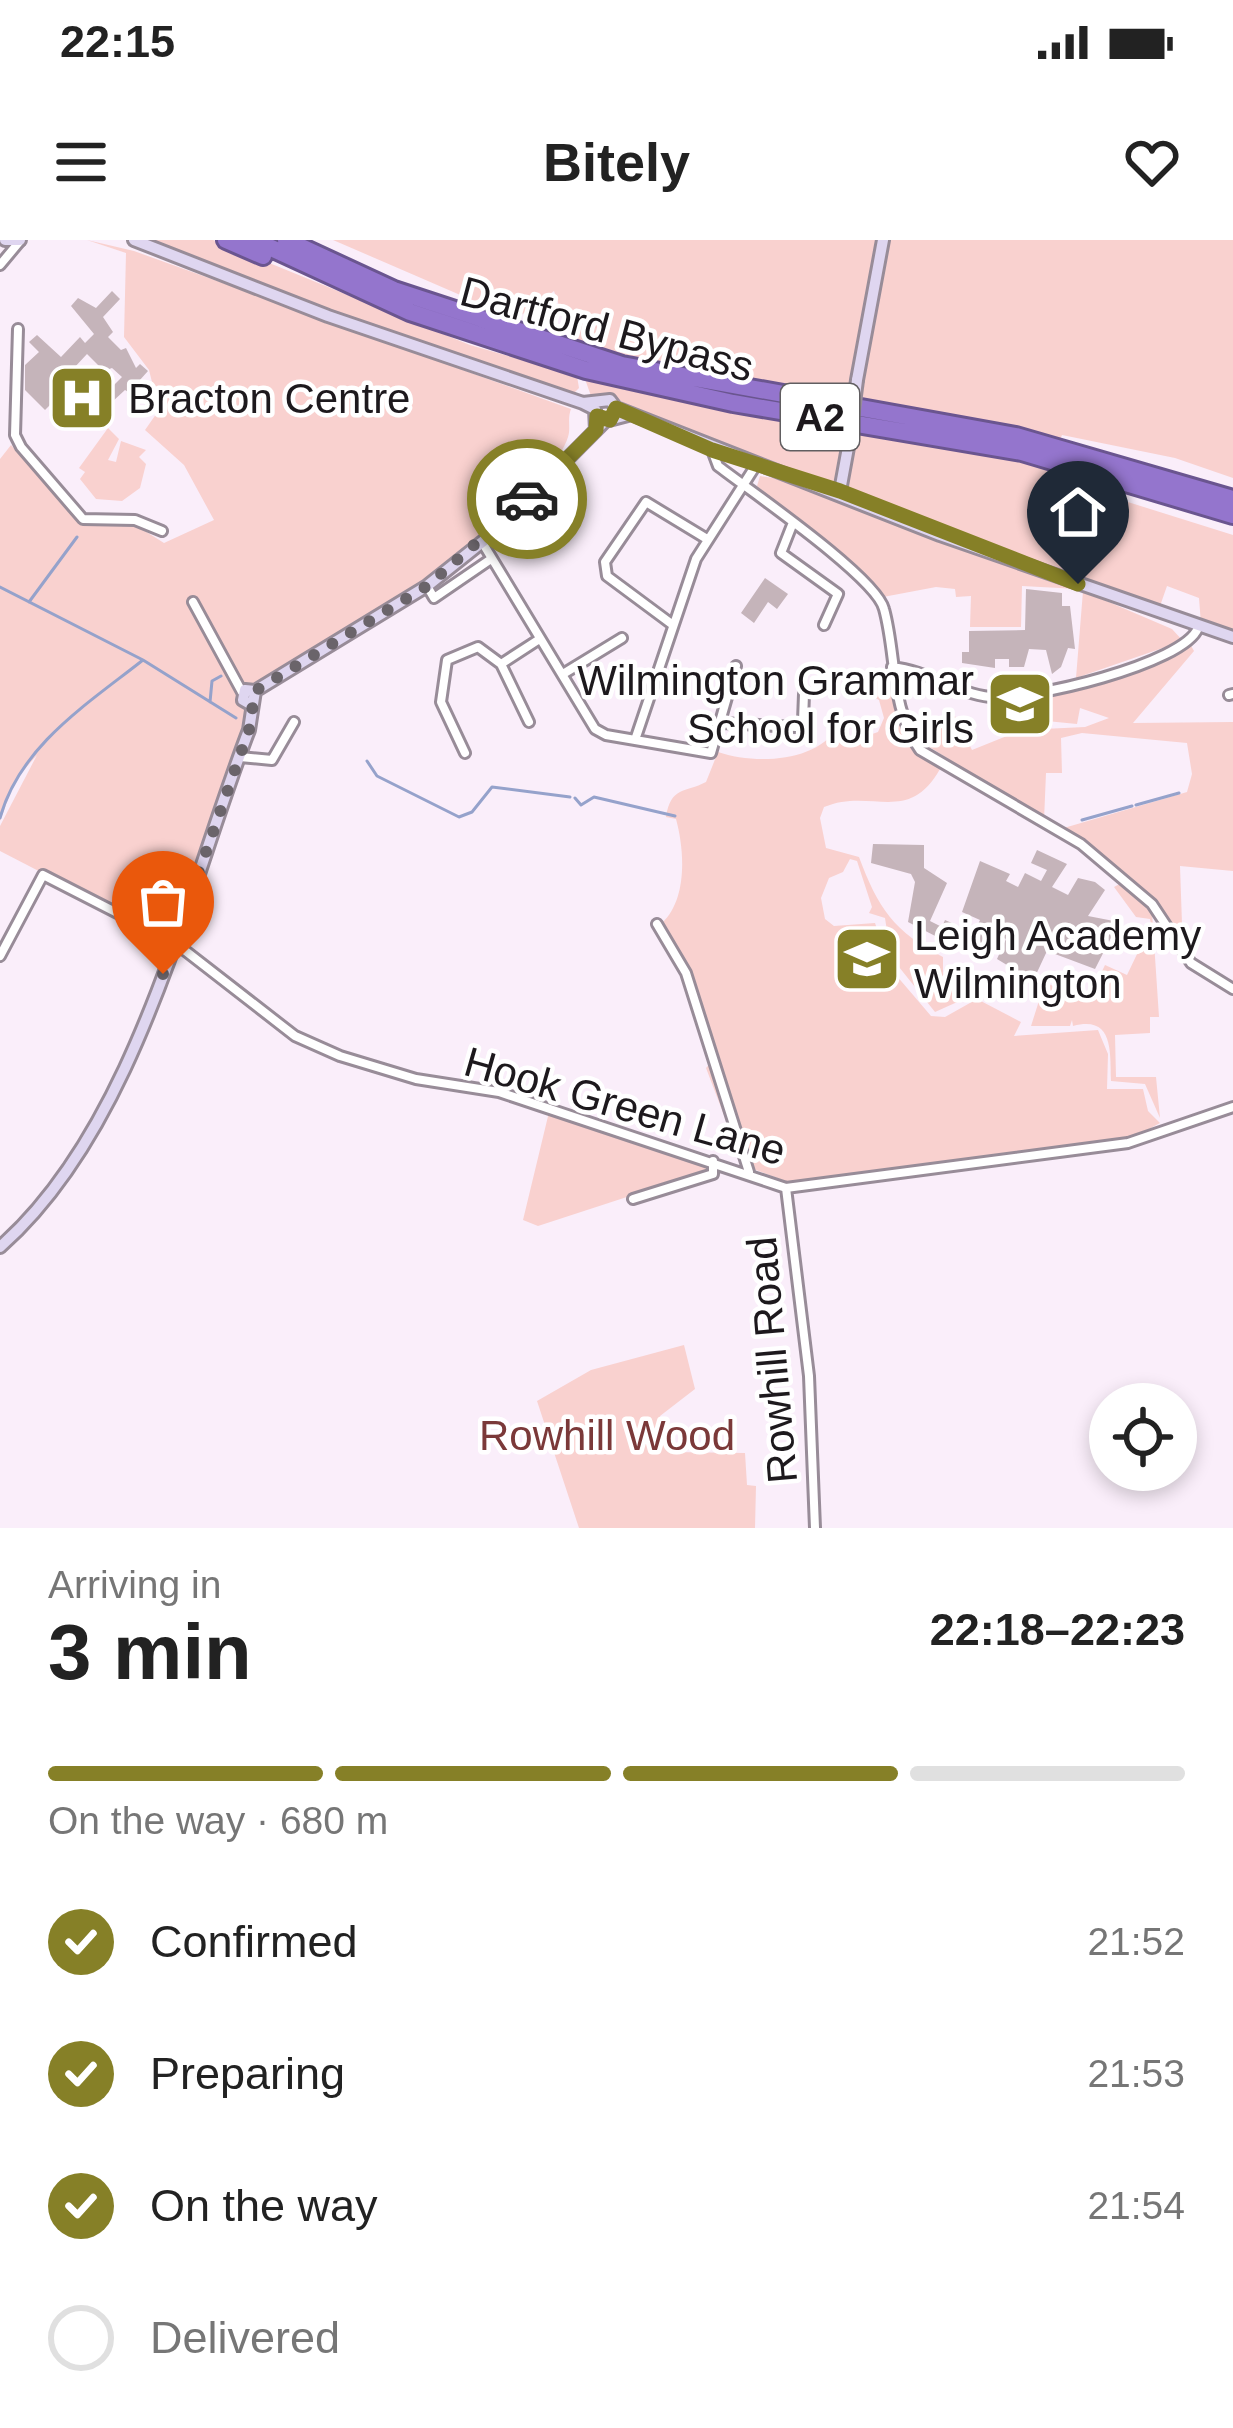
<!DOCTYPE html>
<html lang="en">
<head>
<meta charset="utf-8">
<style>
	:root { --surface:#fff; --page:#f2f2f2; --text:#222; --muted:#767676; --line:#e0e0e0; --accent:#868027 }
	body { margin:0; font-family:Helvetica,sans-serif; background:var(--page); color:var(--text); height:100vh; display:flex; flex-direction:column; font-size:45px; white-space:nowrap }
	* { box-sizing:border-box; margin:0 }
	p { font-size:39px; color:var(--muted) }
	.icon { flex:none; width:66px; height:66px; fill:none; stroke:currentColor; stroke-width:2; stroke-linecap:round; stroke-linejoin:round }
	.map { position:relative; height:1288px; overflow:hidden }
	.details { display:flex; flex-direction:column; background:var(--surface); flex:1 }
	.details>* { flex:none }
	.buttons { position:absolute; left:1089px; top:1143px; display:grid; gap:24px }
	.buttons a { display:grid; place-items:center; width:108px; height:108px; border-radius:50%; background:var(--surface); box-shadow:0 6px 18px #0003; font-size:60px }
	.pin { position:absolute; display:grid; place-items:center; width:102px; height:102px; color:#fff; margin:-123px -51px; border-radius:50% 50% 50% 0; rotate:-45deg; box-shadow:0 0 12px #0007 }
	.pin .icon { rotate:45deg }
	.courier { position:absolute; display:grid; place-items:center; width:120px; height:120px; margin:-60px; border:9px solid #868027; border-radius:50%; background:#fff; color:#222; box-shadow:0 3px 15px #0007 }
	.head em { font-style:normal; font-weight:700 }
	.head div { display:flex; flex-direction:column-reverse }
	.head { display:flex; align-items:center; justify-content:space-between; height:204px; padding:0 48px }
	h1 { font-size:78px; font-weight:700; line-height:90px }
	.bar { display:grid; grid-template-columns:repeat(4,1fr); gap:18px 12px; align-content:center; height:144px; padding:0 48px }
	.bar i { height:15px; border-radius:9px; background:var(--line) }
	.bar .current { background:var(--accent) }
	.bar p { grid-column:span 4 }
	ol { padding:0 48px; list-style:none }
	li { display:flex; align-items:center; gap:36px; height:132px }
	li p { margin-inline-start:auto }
	li .icon { padding:12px; border-radius:50%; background:var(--accent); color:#fff; stroke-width:4 }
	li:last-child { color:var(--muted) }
	li i { width:66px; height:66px; border:6px solid var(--line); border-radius:50% }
	.status { display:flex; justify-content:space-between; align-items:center; height:84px; padding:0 60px; background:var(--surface); direction:ltr }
	.status svg { height:33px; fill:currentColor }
	header { display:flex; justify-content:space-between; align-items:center; height:156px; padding:0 48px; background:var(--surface); font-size:54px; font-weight:700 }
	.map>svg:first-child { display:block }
</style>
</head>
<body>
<div class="status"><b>22:15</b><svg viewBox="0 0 49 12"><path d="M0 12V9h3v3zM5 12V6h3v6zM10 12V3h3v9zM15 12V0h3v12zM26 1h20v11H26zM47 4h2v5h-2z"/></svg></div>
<header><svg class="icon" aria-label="menu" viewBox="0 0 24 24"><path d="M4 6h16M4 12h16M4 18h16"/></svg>Bitely<svg class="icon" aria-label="heart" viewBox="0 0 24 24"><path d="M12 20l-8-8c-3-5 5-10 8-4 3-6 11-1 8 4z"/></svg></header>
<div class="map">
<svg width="1233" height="1288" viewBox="0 0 1233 1288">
	<rect width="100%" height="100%" fill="#faeefa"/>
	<!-- green -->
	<path fill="#f9d1cf" d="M87 0 134 11 571 169C567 179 571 188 568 197 557 231 508 271 476 281L483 292 478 299 427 340 262 445 174 701 0 611V586L37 515 15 540 0 581V219L11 205 79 282 137 286 164 303 214 280 184 225 145 190 159 170 149 130 124 97 126 13Z
		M143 0H213L470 105 577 136 579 148 573 154 239 39Z
		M333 0H1233V238L1175 218 1062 195 1045 236 1233 295V391L1201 384 1199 358 1167 346 1160 366 1186 378 1079 342 1025 315 1078 349 1022 346 1021 387H970L971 356 956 357 955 349 936 347 883 357 757 246 760 236 779 239 781 226 630 168 612 154 591 156 554 51 516 79Z
		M108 188 119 199 108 220 116 222 121 201 146 210 139 217 146 224 140 248 122 261 96 259 80 239 85 232 79 228Z
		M1083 351 1172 389 1183 401 1076 438Z
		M1190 404 1194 411 1133 483 1233 482V631L1180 626 1182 684 1194 709 1189 716 1161 669 1057 590 1187 552 1192 534 1187 503 1082 493 1061 498 1062 533H1046L1044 580 914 497 955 476 972 510 1022 490 1085 487 1109 478 1080 468 1077 484 1015 478 1017 462 1012 460 1166 417Z
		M867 433 872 442 889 434 904 495 940 529C908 586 871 547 824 567L820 578 826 608 859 617C878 668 894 692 943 717V733L964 759 935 772 891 717 885 678 869 673 872 667 857 621 850 619 843 632 829 638 821 658 825 679 834 686 875 683 890 728 931 776 945 777 977 759 1021 782 1014 796 1098 790 1108 814 1107 849H1143L1148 871 1160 883 1125 902 796 945 743 925 706 828 714 819 683 723 662 683C687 660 685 612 676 579L666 577C671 546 685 553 706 542L718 512C755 525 818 522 837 487L852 501 878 492 884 478 879 460 859 449 858 440Z
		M1123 642 1152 672 1159 777H1150V793L1115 795 1116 837H1156L1160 878 1145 844 1111 841C1110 812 1114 775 1073 786L1072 780 1070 786H1031L1045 742 1075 757V762L1077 757 1087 762 1105 725 1127 735 1151 685 1150 679 1136 677 1114 647Z
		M550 868 725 925 538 986 523 980Z
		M684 1105 695 1149 660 1176 671 1212 745 1213 747 1245 756 1246 755 1288H579L537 1161 591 1130Z"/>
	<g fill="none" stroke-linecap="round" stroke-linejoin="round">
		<!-- stream -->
		<path stroke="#95a2cb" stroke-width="3" d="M0 347 143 420
			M29 362 77 297
			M210 462 212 441 221 436
			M367 521 377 536 459 577 472 572 492 547 570 557
			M575 558 581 565 594 557 675 576
			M1136 565 1179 553
			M0 578C20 506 86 465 143 420L236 478
			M1082 580 1132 566"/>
	</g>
	<!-- building -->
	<path fill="#c5b4ba" d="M112 51 120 59 103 77 113 92 108 97 121 110 126 108 136 128 140 124 148 131 139 141 153 155 146 163 125 150 112 162 104 155 122 137 112 128 104 131 87 114 73 129 94 150 86 158 77 149 59 167 53 162 45 170 25 150V125L39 112 29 102 37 95 61 117 80 97 85 103 94 94 71 66 78 58 96 68Z
		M765 338 788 354 777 369 768 362 754 383 741 373Z
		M1026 349 1062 353V366H1070L1075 409 1068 408 1061 427 1052 434 1046 410 1029 409 1024 427H1009V419H995V428L962 423V412H969V391L1025 390Z
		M873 604 924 605V628L947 643 930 681 942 687 945 680 974 693 980 680 962 672 980 621 1010 634 1006 641 1018 647 1025 633 1041 641 1047 630 1031 623 1037 610 1067 624 1052 647 1068 655 1078 638 1095 642 1105 650 1088 676 1119 682 1095 729 1047 711 1033 741 997 719 1006 699 990 692 978 718 908 682 915 642 911 634 871 623Z"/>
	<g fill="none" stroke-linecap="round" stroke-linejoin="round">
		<!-- street casing -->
		<g stroke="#988c98" stroke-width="14">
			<path id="street" d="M0 25 20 1
				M18 89 15 195 21 207 83 279 135 280 162 291
				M712 210 718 226C749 250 876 337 884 369 897 416 890 468 920 510L1081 604 1152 664 1191 723 1233 749
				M792 285 781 313 838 354 824 385
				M482 302 595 489 606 495 711 513 736 426
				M427 346 434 358 491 319
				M193 362 242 452
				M673 385 607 336 605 322 646 262 707 299
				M501 424 538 400
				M892 427C928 431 956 453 990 457 1028 461 1184 424 1198 388
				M563 434 622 398
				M1229 455 1233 454
				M722 483 796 487 803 481 804 454
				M635 500 696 319 756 225
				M465 513 441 462 447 420 478 407 501 424 529 482
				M240 517 272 520 294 482
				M657 684 686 733 749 932
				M0 716 43 635 174 702 295 796 340 816 416 839 499 852 786 948 1128 903 1233 867
				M786 948 809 1136 815 1288
				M633 959 713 934V921"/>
		</g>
		<!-- secondary casing -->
		<g stroke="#988c98" stroke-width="16">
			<path id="secondary" d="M5 0H20
				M134 0 328 76 583 163 595 169 596 190
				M857 140 883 0
				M583 163 610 160 616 168 940 295 1233 397
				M840 251 849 202
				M250 464 243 460 245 450 255 451 427 346 496 291 605 181 628 175
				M0 1007C137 886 185 656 249 490L255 451"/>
		</g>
		<!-- highway casing -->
		<g stroke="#6a558f" stroke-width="22">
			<path id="highway" d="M226 0 263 16
				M254 0 410 72 586 130 733 163 1022 212 1233 275
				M286 0 394 50 622 125 1016 196 1233 259"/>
		</g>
		<!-- street -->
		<use href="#street" stroke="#fff" stroke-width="8"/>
		<!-- secondary -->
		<use href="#secondary" stroke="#dfd6f0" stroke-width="10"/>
		<!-- highway -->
		<use href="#highway" stroke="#9475cd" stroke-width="16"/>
		<!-- secondary-bridge casing -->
		<g stroke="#988c98" stroke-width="16" stroke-linecap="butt">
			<path id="secondary-bridge" d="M849 202 857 140"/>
		</g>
		<!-- secondary-bridge -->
		<use href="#secondary-bridge" stroke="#dfd6f0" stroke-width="10"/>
	</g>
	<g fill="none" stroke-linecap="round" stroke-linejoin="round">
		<!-- done -->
		<path stroke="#6a646a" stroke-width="12" stroke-dasharray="0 21.6" d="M163 734 249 490 255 451 427 346 527 259"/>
		<!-- route -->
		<path stroke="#868027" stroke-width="15" d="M527 259 596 190 597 176 610 180 616 168 712 210 840 251 1078 344"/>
	</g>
	<!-- icons -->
	<defs>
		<g id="hospital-square" transform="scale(3.45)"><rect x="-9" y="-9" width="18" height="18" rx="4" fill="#868027" stroke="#fff"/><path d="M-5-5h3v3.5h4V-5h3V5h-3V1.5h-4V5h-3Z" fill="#fff"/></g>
		<g id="school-square" transform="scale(3.45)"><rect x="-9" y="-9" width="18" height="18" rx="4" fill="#868027" stroke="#fff"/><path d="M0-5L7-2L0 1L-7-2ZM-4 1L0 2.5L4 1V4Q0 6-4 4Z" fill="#fff"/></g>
	</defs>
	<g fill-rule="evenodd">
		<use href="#hospital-square" x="82" y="158"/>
		<use href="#school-square" x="1020" y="464"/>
		<use href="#school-square" x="867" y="719"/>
	</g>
	<g text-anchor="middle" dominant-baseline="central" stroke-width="9" stroke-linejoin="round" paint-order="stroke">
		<!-- shield labels -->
		<rect fill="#fff" stroke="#615e61" stroke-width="3" x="781" y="144" width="78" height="66" rx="9"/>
		<g font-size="39" font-weight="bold" fill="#1d191d">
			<text x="820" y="177">A2</text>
		</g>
		<!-- street labels -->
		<g font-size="42" fill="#1d191d" stroke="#fff">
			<text transform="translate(607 89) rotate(15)">Dartford Bypass</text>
			<text transform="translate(625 866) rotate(16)">Hook Green Lane</text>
			<text transform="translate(772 1120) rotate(-95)">Rowhill Road</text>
		</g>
		<!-- poi labels -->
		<g font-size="42" fill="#1d191d" stroke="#fff" text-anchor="start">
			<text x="128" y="158">Bracton Centre</text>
			<text x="974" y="440" text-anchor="end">Wilmington Grammar<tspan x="974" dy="48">School for Girls</tspan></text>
			<text x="914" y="695">Leigh Academy<tspan x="914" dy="48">Wilmington</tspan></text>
		</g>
		<!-- park labels -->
		<g font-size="42" fill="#7b3939" stroke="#fff">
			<text x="607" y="1195">Rowhill Wood</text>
		</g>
	</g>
</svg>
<div class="buttons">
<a><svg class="icon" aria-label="locate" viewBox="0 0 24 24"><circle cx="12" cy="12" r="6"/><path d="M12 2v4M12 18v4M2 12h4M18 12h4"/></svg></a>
</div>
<div class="pin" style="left:163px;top:734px;background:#ea580c"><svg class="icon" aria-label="bag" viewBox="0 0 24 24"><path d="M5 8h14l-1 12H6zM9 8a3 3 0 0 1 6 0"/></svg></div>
<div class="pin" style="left:1078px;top:344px;background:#1f2937"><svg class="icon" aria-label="home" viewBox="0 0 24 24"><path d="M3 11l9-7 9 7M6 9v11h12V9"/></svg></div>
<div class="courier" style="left:527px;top:259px"><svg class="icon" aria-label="car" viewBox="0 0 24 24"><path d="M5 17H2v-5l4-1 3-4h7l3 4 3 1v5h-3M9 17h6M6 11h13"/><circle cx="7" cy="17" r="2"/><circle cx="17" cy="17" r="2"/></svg></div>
</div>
<section class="details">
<div class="head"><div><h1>3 min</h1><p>Arriving in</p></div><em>22:18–22:23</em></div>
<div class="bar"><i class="current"></i><i class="current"></i><i class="current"></i><i></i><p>On the way · 680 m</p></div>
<ol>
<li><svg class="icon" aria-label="check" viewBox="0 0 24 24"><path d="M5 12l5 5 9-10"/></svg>Confirmed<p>21:52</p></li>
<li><svg class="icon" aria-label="check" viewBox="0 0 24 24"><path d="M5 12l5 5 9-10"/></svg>Preparing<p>21:53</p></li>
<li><svg class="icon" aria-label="check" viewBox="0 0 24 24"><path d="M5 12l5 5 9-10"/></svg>On the way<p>21:54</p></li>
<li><i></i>Delivered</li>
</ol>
</section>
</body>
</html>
